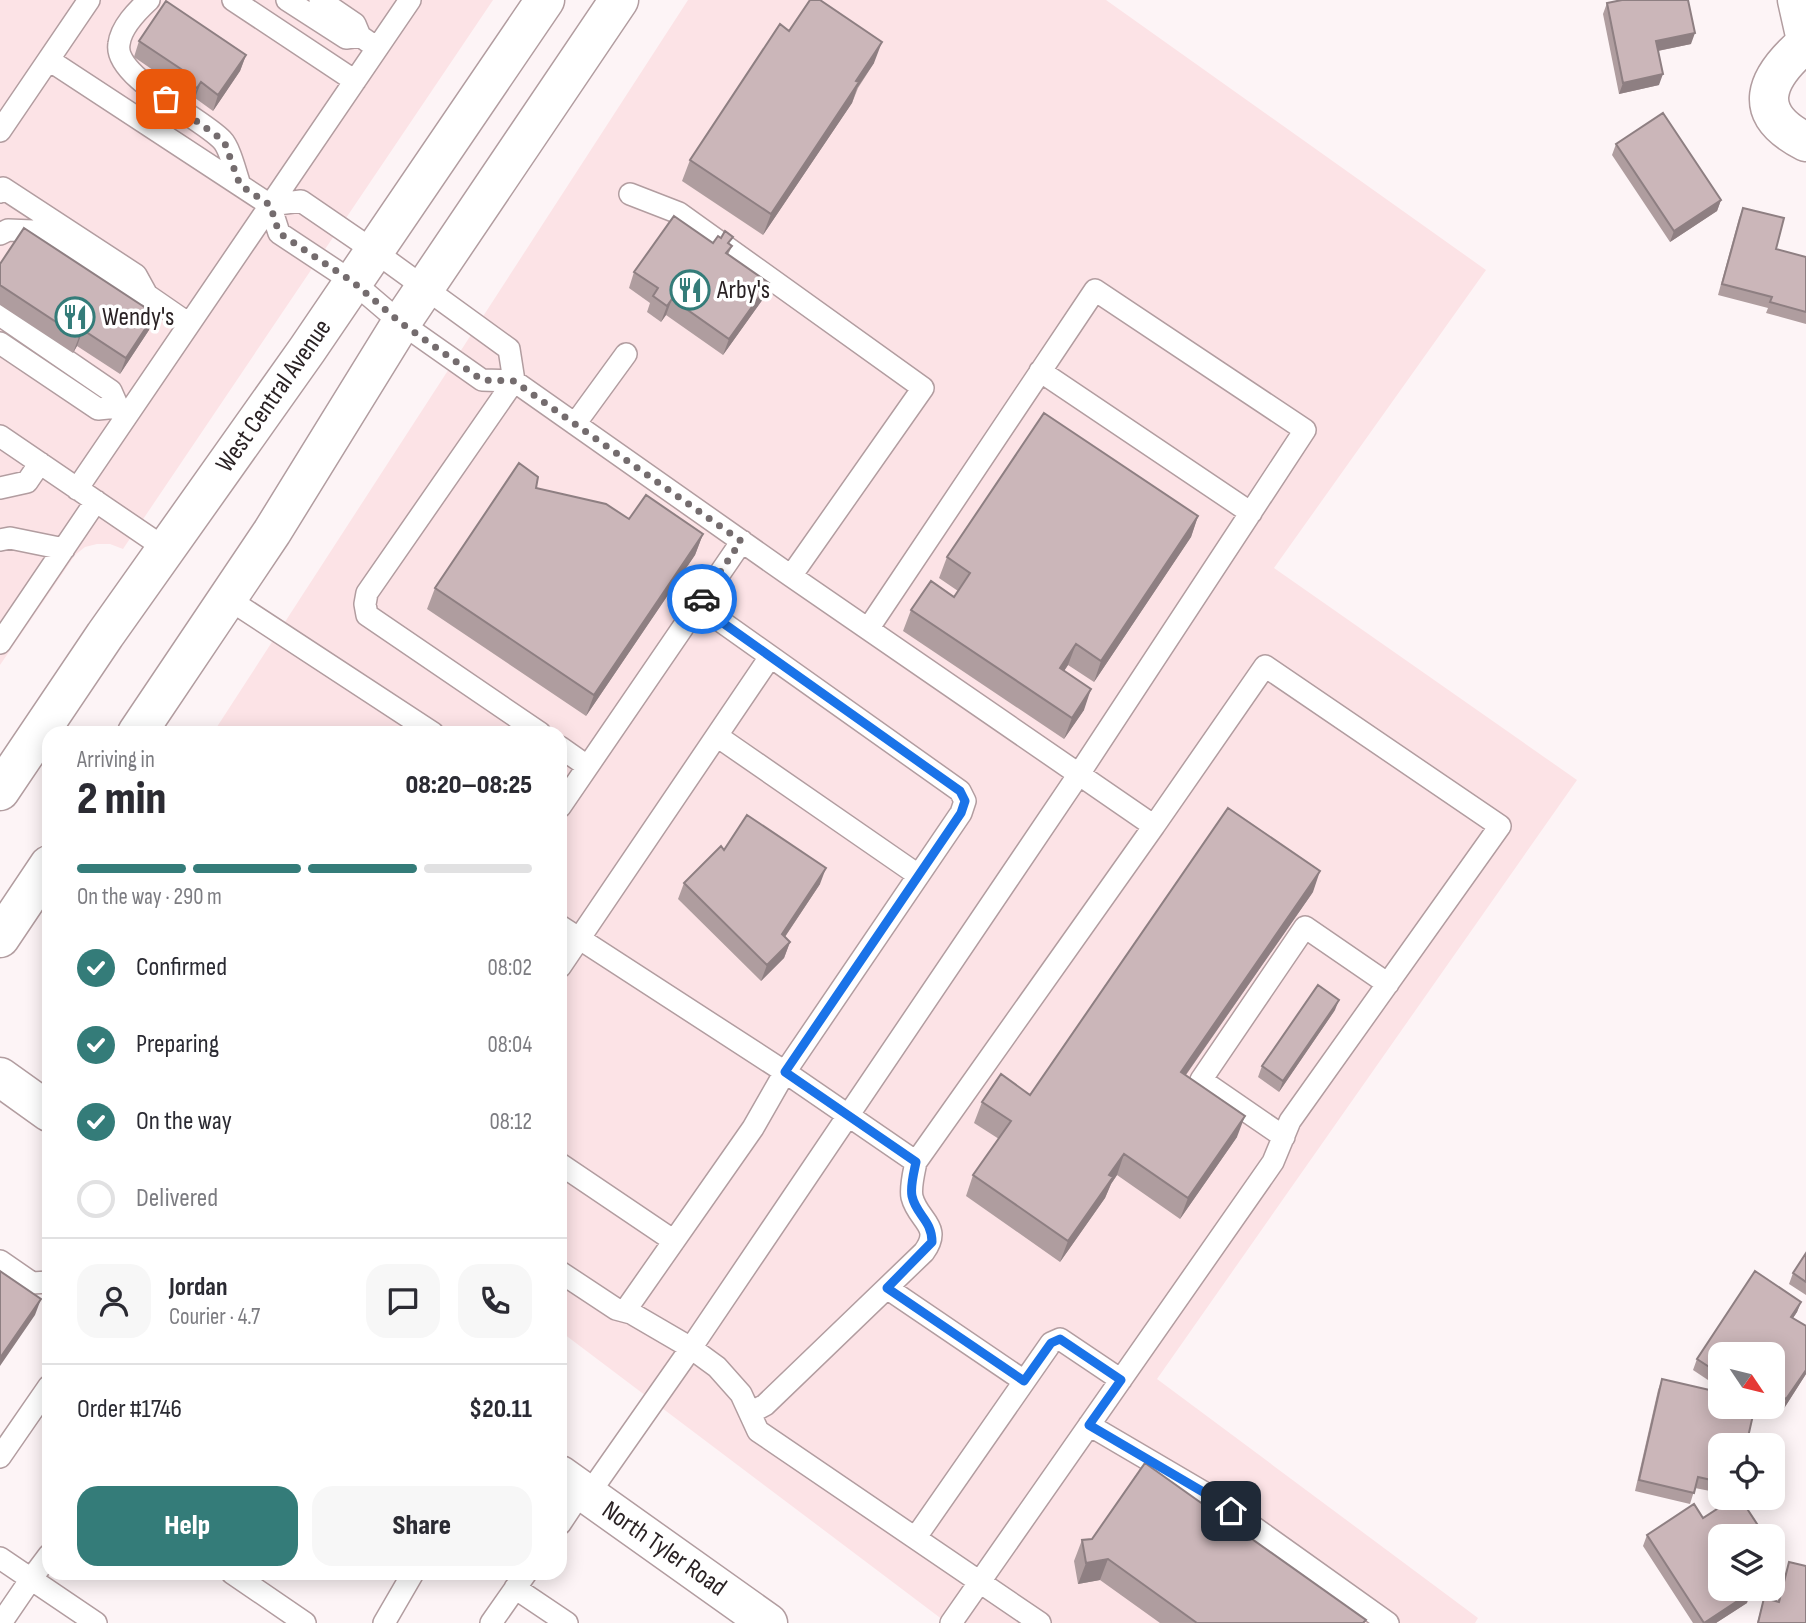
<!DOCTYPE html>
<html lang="en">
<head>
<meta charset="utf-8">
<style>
	:root { --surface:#fff; --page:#f7f7f7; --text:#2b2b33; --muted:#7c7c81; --line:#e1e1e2; --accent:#347c79 }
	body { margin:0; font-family:"Sofia Sans Condensed",sans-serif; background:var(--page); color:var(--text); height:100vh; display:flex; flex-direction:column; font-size:26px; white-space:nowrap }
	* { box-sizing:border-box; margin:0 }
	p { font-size:23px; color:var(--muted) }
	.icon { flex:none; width:38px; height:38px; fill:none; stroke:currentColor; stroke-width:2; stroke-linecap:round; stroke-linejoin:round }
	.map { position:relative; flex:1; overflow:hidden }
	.sheet { position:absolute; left:42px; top:726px; width:525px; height:854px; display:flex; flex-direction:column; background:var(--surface); border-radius:21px; box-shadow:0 4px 18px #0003 }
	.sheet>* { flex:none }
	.needle { width:46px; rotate:125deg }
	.tools { position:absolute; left:1708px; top:1342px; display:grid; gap:14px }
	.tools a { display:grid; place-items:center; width:77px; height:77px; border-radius:14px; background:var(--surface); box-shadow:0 4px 18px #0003; font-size:35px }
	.pin { position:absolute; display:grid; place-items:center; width:60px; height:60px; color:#fff; margin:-30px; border-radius:14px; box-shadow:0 4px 10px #0006 }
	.courier { position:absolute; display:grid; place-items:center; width:70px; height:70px; margin:-35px; border:5px solid #1a73e8; border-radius:50%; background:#fff; color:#222; box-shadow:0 2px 9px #0007 }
	.headline em { font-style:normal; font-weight:800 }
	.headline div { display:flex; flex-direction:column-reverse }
	.headline { display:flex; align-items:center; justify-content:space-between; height:119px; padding:0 35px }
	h1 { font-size:46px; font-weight:800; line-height:52px }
	.bar { display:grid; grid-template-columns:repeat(4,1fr); gap:10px 7px; align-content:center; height:84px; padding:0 35px }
	.bar i { height:9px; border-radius:5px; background:var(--line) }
	.bar .on { background:var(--accent) }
	.bar p { grid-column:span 4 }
	.line { display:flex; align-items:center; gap:18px; padding:0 35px; border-top:2px solid var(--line) }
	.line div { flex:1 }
	.round { display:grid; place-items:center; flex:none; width:74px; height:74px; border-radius:21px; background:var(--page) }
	ol { padding:0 35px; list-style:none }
	li { display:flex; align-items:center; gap:21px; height:77px }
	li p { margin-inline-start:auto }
	li .icon { padding:7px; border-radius:50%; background:var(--accent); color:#fff; stroke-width:4 }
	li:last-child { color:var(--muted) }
	li i { width:38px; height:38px; border:4px solid var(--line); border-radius:50% }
	.primary-button { display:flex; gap:14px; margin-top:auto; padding:14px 35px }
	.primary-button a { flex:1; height:80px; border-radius:21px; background:var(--accent); color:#fff; font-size:28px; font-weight:800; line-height:80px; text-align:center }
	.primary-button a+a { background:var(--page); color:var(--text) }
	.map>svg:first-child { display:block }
</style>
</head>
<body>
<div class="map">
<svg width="1806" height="1623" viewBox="0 0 1806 1623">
	<rect width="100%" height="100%" fill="#fdf4f6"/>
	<!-- built -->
	<path fill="#fce3e6" d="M0 0H493L123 549 110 544H97L85 547 75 555 0 665Z
		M688 0H1106L1486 270 1274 568 1577 780 1157 1379 1478 1618 1475 1623H947L560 1331V733H213Z"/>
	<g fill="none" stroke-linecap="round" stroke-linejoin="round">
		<!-- lane casing -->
		<g stroke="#b29da0" stroke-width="24">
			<path id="lane" d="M149 0C137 11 121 27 119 44 113 77 202 118 222 140 230 148 236 174 240 185
				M233 0 355 81
				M287 0 346 38 360 36
				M320 0 355 24 360 36 370 43
				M49 60 270 205 279 233 353 282 401 323 482 380 514 381 791 576 1154 826 1265 666 1500 826 1290 1121 1273 1162 951 1623
				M0 131 89 0
				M0 192 3 188 136 275 147 295 189 324
				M630 194 679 213 923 388 791 576
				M270 205 301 201 374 251 509 349 514 381 367 593 365 604 367 615 540 733
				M0 234 8 230 33 231 129 292 147 295
				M0 315 111 391 118 407 128 413
				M0 343 98 409 118 407
				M1040 371 1251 513
				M575 424 626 354
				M0 436 166 549
				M0 488 27 482 40 463
				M77 489 410 0
				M0 540 10 538 64 549
				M227 598 433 733
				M0 643 96 501
				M717 736 918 875
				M560 747 587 766
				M560 807 742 541
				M560 926 785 1072 916 1162 1154 826
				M560 967 770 657
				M1284 1137 1201 1080 1305 927 1388 984
				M560 1164 674 1241
				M0 1261 32 1283 49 1282
				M560 1272 616 1309 631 1313 691 1348 1079 774 1305 430 1095 290 868 629
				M887 1288 1024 1381
				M625 1311 753 1128 785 1072 961 813 965 801 960 791 698 605
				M750 1413 765 1405 924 1252C943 1226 918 1221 912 1197 910 1187 914 1172 916 1162
				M1089 1425 1210 1496 1388 1623
				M0 1457 49 1386
				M588 1495 691 1348 717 1367 741 1394 758 1431 1040 1623
				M560 1524 582 1491
				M916 1537 1051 1343 1060 1339 1121 1380
				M49 1555 31 1579 96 1623
				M0 1558 31 1579 1 1623
				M232 1573 305 1623
				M515 1588 567 1623
				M384 1623 413 1573
				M491 1623 526 1573"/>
		</g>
		<!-- street casing -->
		<g stroke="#b29da0" stroke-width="41">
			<path id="street" d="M1797 0 1806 40
				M1806 43C1765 78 1749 113 1806 142"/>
		</g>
		<!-- secondary casing -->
		<g stroke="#b29da0" stroke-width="41">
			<path id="secondary" d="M137 733 272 532 401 323 619 0
				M0 791 105 635 307 350 545 0
				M0 938 49 865
				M0 1077 49 1112
				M560 1475 768 1623"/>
		</g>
		<!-- lane -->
		<use href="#lane" stroke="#fff" stroke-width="21"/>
		<!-- street -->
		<use href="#street" stroke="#fff" stroke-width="38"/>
		<!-- secondary -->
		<use href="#secondary" stroke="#fff" stroke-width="38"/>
	</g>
	<!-- wall -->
	<path fill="#af9d9f" d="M1607 3 1691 44 1658 51 1659 85 1619 94 1603 14Z
		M789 31 874 63 858 88 852 103 763 235 682 181 690 160Z
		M139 41 246 55 240 71 213 111 195 98 192 104 177 95 179 88 134 57Z
		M1616 144 1721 200 1717 211 1670 242 1612 155Z
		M1743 208 1776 249 1806 257V324L1766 313 1768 308 1718 295 1739 218Z
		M721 238 732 246 728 255 763 299 723 355 666 315 661 322 647 312 650 303 629 288 634 272 713 243Z
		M0 264 149 330 120 374 77 346 73 353 0 305Z
		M536 488 629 519 703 534 695 555 586 716 427 609 435 588Z
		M1198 516 1191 537 1094 682 1068 665 1064 671 1084 710 1064 739 903 631 911 610 954 597 958 591 939 578 947 557Z
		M724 850 820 884 785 937 790 942 784 958 761 981 678 899 684 883Z
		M1313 892 1186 1075 1237 1137 1180 1219 1117 1175 1111 1184 1105 1198 1060 1262 966 1196 973 1175 999 1139 974 1123 982 1102 1030 1095Z
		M1335 1010 1279 1092 1258 1077 1262 1066Z
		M1806 1253V1295L1789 1284 1793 1273Z
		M1801 1302 1797 1312 1793 1318 1806 1374 1783 1410 1773 1404V1354H1720V1388L1693 1370 1697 1359Z
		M1662 1379 1711 1405 1720 1446V1493L1695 1488 1690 1504 1635 1491 1658 1390Z
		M1647 1535 1720 1536 1747 1603 1716 1623H1693L1643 1546Z
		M1082 1540 1365 1623H1160L1100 1580 1078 1584 1074 1561Z
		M1789 1562 1806 1623H1757L1764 1598 1778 1601Z"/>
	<!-- shaded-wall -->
	<path fill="#8e7f82" d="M1695 33 1691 44 1652 52 1656 41Z
		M882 42 874 63 857 88 852 103 763 235 771 214Z
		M246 55 240 71 213 111 218 95Z
		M1663 74 1659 85 1619 94 1623 83Z
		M201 82 195 98 192 104 197 88Z
		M1721 200 1717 211 1670 242 1674 231Z
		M769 283 763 299 723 355 729 339Z
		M672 299 666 315 661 322 667 306Z
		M155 314 149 330 120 374 126 358Z
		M83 330 77 346 73 353 79 337Z
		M1198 516 1191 537 1094 682 1101 661Z
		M703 534 695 555 586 716 594 695Z
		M1076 644 1068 665 1052 689 1060 668Z
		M1091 689 1084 710 1064 739 1072 718Z
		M826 868 820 884 776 950 782 934Z
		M1320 871 1313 892 1173 1093 1181 1072Z
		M790 942 784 958 761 981 767 965Z
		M1339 1000 1335 1010 1279 1092 1283 1081Z
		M1245 1116 1237 1137 1180 1219 1188 1198Z
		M1124 1154 1117 1175 1111 1184 1105 1198 1060 1262 1068 1241 1109 1175Z
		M41 1299 35 1315 0 1366V1358Z
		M1801 1302 1797 1312 1787 1327 1791 1317Z
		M1806 1370V1374L1783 1410 1786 1399Z
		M1778 1556 1774 1567H1773V1559Z
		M1108 1559 1100 1580 1078 1584 1086 1563Z
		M1751 1592 1747 1603 1716 1623H1704Z"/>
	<!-- building -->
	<path fill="#cbb6b9" stroke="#8e7f82" stroke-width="2" d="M810 0H820L882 42 856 81 859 82 771 214 690 160 780 24 789 31Z
		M1622 0H1688L1695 33 1656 41 1663 74 1623 83 1607 3Z
		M166 1 246 55 218 95 201 82 197 88 183 79 187 73 139 41Z
		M1663 113 1721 200 1674 231 1616 144Z
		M1743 208 1784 218 1776 249 1806 257V312L1770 302 1772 297 1722 284Z
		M674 216 713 243 718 236 721 238 725 231 733 237 728 243 732 246 726 253 769 283 729 339 672 299 667 306 653 296 658 288 634 272Z
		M24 228 155 314 126 358 83 330 79 337 0 285V264Z
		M1044 413 1198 516 1101 661 1076 644 1060 668 1091 689 1072 718 911 610 931 581 954 597 970 573 947 557Z
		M519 463 538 477 536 488 606 504 629 519 646 495 703 534 594 695 435 588Z
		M1228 808 1320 871 1181 1072 1245 1116 1188 1198 1124 1154 1109 1175 1113 1177 1068 1241 973 1175 1011 1121 982 1102 1001 1074 1030 1095Z
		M747 815 826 868 782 934 790 942 767 965 684 883 721 846 724 850Z
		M1318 985 1339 1000 1283 1081 1262 1066Z
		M1806 1253V1282L1793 1273Z
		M0 1271 41 1299 0 1358Z
		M1755 1271 1801 1302 1791 1317 1806 1326V1370L1786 1399 1773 1390V1354H1720V1374L1697 1359Z
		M1662 1379 1714 1391 1711 1405 1753 1415 1746 1446H1720V1482L1698 1477 1694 1493 1639 1480Z
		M1145 1463 1366 1620 1363 1623H1197L1108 1559 1086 1563 1082 1540 1092 1539Z
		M1734 1498H1740L1765 1536H1720V1589H1749L1751 1592 1704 1623 1647 1535 1694 1504 1703 1518Z
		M1773 1548 1778 1556 1773 1559Z
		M1789 1562 1806 1566V1623H1758L1764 1598 1779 1602Z"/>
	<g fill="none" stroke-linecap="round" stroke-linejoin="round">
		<!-- done -->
		<path stroke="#746c6e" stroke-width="7" stroke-dasharray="0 12.6" d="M166 99 224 141 240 185 270 205 279 233 353 282 401 323 482 380 514 381 741 541 702 599"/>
		<!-- route -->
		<path stroke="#1a73e8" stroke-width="9" d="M702 599 698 604 716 618 960 791 965 801 961 813 785 1072 916 1162C914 1172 910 1186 912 1196 916 1215 932 1220 932 1242L887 1288 1024 1381 1051 1343 1060 1339 1121 1380 1089 1425 1210 1496 1231 1511"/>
	</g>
	<!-- icons -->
	<defs>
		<g id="restaurant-ring" transform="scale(2.0125)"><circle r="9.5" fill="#fff" stroke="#347c79" stroke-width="1.5"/><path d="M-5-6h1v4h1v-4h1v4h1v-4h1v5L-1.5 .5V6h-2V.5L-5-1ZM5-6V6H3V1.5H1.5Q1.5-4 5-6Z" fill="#347c79"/></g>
	</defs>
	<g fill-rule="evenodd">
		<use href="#restaurant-ring" x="690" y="290"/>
		<use href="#restaurant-ring" x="75" y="317"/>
	</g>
	<g text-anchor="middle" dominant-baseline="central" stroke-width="7" stroke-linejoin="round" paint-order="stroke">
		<!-- poi labels -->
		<g font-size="26" fill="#2a2224" stroke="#fff" text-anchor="start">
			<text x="717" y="290">Arby's</text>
			<text x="102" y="317">Wendy's</text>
		</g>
		<!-- street labels -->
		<g font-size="26" fill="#2a2224" stroke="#fff">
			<text transform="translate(274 396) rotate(-55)">West Central Avenue</text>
			<text transform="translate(664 1549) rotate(35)">North Tyler Road</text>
		</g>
	</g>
</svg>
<div class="tools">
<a><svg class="needle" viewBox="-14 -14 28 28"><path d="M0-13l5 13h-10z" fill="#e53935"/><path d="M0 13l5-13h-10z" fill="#7c7c81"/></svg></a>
<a><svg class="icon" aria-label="locate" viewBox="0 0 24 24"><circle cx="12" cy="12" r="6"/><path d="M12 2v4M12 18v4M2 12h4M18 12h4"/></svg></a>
<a><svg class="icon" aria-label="layers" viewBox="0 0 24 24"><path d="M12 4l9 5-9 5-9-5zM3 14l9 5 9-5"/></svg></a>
</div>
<div class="pin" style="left:166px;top:99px;background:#ea580c"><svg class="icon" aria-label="bag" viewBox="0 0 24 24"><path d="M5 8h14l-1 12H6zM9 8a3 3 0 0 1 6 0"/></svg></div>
<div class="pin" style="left:1231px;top:1511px;background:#1f2937"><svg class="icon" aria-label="home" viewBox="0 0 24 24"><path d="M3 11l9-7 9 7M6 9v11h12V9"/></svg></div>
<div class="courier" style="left:702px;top:599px"><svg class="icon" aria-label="car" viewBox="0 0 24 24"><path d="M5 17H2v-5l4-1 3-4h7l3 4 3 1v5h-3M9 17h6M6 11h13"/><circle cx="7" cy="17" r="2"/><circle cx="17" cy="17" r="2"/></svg></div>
<section class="sheet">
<div class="headline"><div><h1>2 min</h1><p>Arriving in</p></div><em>08:20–08:25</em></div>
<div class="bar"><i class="on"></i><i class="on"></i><i class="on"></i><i></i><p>On the way · 290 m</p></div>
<ol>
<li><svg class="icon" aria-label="check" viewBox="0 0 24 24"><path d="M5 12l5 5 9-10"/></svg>Confirmed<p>08:02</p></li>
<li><svg class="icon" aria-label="check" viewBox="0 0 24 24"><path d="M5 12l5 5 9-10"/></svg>Preparing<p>08:04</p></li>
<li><svg class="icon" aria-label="check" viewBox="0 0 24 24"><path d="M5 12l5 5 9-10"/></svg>On the way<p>08:12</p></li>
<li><i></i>Delivered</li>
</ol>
<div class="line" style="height:126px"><a class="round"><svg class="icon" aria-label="person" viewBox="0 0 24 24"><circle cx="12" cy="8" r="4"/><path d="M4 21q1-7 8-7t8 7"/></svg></a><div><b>Jordan</b><p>Courier · 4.7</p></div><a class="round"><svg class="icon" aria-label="chat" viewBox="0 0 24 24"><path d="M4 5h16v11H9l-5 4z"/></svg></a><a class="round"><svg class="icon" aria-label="phone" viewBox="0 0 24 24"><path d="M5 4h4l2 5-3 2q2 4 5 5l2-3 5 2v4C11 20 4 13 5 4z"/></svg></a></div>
<div class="line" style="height:91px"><div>Order #1746</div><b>$20.11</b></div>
<div class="primary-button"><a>Help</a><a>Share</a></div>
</section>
</div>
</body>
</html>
